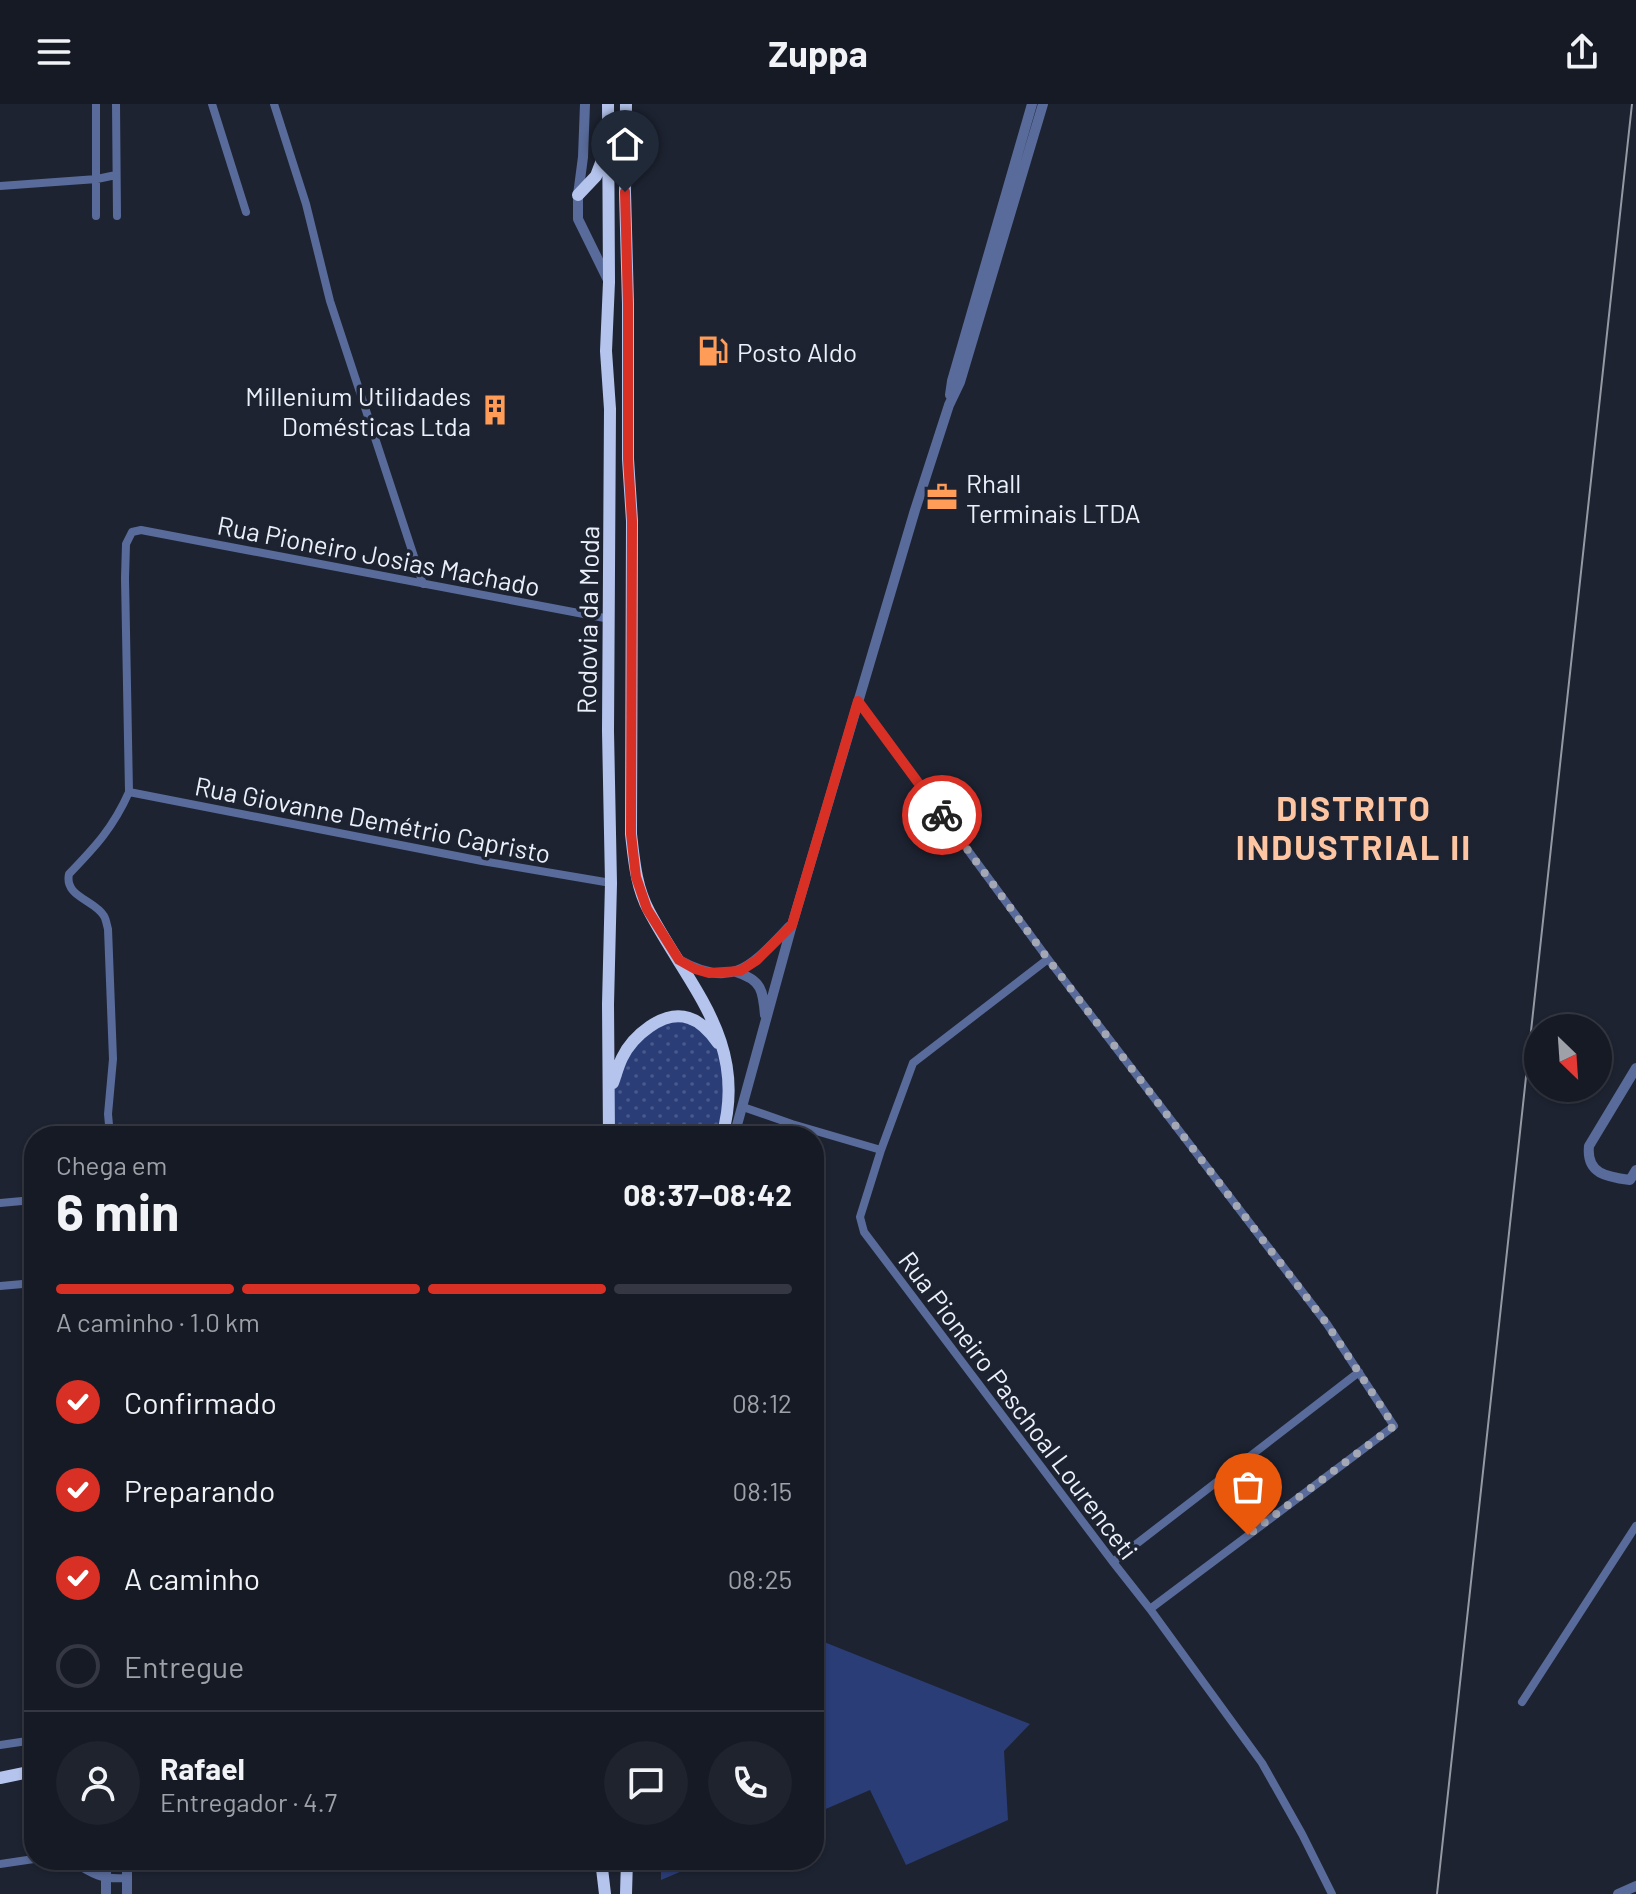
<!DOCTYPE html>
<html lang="pt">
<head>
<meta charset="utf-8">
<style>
	:root { --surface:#161a25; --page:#1f232d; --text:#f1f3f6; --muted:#9ea1a7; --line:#353842; --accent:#d93025 }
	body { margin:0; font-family:Barlow,sans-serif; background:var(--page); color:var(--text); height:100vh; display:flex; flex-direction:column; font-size:30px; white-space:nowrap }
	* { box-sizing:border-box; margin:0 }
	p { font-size:26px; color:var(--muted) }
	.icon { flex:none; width:44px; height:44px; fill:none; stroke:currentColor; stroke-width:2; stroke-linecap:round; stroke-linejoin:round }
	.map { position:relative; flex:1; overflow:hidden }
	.panel { position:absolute; left:24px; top:1022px; width:800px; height:744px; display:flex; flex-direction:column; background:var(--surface); border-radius:32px; box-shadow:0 2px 6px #0004,0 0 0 2px var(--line) }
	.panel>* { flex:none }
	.needle { width:52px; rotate:155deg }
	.fabs { position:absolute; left:1524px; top:910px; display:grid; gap:16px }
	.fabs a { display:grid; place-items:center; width:88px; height:88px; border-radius:50%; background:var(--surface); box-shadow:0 2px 6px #0004,0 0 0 2px var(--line); font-size:40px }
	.pin { position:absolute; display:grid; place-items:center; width:68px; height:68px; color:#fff; margin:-82px -34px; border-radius:50% 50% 50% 0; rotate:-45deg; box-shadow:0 0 8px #0007 }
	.pin .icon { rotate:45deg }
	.courier { position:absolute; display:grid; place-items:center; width:80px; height:80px; margin:-40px; border:6px solid #d93025; border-radius:50%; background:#fff; color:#222; box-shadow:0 2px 10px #0007 }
	.head em { font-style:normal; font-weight:700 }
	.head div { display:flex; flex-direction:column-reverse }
	.head { display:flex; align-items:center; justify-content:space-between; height:136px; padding:0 32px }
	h1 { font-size:52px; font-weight:700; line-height:60px }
	.bar { display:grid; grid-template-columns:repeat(4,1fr); gap:12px 8px; align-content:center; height:96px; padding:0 32px }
	.bar i { height:10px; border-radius:6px; background:var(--line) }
	.bar .active { background:var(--accent) }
	.bar p { grid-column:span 4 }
	.line { display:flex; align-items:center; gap:20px; padding:0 32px; border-top:2px solid var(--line) }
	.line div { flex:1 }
	.round { display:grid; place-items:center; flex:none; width:84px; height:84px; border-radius:42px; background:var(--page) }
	ol { padding:0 32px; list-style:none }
	li { display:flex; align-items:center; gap:24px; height:88px }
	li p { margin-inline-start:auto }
	li .icon { padding:8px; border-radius:50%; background:var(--accent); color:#fff; stroke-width:4 }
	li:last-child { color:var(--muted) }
	li i { width:44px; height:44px; border:4px solid var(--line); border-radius:50% }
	header { display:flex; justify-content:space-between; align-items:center; height:104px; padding:0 32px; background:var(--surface); font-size:36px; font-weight:700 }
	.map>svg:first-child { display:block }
</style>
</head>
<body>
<header><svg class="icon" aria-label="menu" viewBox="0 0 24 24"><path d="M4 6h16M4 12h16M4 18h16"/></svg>Zuppa<svg class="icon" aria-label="share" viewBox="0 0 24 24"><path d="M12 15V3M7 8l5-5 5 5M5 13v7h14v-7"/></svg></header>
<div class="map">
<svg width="1636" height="1790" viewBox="0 0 1636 1790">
	<defs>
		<pattern id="park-dots" width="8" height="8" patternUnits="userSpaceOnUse" patternTransform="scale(2)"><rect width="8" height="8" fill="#2a3d77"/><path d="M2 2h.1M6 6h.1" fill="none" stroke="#49598b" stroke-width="1.8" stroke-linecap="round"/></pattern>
	</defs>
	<rect width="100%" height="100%" fill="#1d2331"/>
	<!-- green -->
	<path fill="#2a3d77" d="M814 1534 1030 1620 1004 1647 1008 1716 906 1761 870 1686 814 1710Z
		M661 1756H708L661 1776Z"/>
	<!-- park -->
	<path fill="url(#park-dots)" d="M689 914 725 948 722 1032H609V994L622 952 661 917Z"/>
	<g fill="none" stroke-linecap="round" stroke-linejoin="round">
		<!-- minor -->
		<path stroke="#596b9a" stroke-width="8" d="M96 0V112
			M116 0 117 112
			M212 0 246 108
			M274 0 306 100 330 197 423 480
			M0 82 97 75 116 71
			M858 597 1048 855 1327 1220 1394 1322 1150 1505
			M129 688 482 757 611 779
			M1048 855 913 959 881 1046 860 1113 864 1128 1113 1458 1150 1505 1262 1659 1302 1730 1332 1790
			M743 1003 792 1020 881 1046
			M110 1032 108 1010 113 955 108 825C107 822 106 815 104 812 95 796 64 793 69 770 95 743 113 724 129 688L125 474 126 440 132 428 141 426 610 515
			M0 1099 33 1096
			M0 1182 34 1179
			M1113 1458 1359 1268
			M1522 1598 1636 1422
			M0 1641 34 1636
			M70 1756C92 1770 100 1776 127 1774
			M0 1760 34 1755"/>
		<!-- tertiary -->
		<path stroke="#596b9a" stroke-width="10" d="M585 0 583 53 578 91V115L608 176
			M950 291 952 277 1032 0
			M679 856C734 887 753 860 790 822
			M736 868C762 876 763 887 765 911
			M1636 964 1589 1042C1586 1070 1607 1073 1630 1076L1636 1066
			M734 1032 792 821 915 406 949 301 960 278 1043 0
			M106 1790V1756
			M127 1790V1756
			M1618 1790 1636 1782"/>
		<!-- trunk -->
		<path stroke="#b4c4ed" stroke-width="12" d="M608 0 609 178 606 247 610 305 608 627 611 779 608 900 609 1032
			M626 0 625 88 628 200V355L632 417 631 730C634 756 636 783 649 807 689 883 749 938 722 1032
			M578 91 596 72 604 51
			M613 979C616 971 618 962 622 954 632 933 663 905 689 914 702 918 711 929 718 939
			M0 1674 34 1667
			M601 1756 605 1790
			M626 1790 627 1756"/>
		<!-- rail -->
		<path stroke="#9499a4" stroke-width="2" d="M1437 1790 1632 0"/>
	</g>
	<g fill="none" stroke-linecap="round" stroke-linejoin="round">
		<!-- done -->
		<path stroke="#a4a8b4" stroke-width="8" stroke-dasharray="0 14.4" d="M942 711 1048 855 1327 1220 1394 1322 1248 1431"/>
		<!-- route -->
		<path stroke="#d93025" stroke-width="10" d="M625 88 628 200V355L632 417 631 730 636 773 647 805 679 856 695 865 709 869 740 867 757 856 792 821 858 597 942 711"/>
	</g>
	<!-- icons -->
	<defs>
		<g id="fuel-bare" transform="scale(2.4)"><path d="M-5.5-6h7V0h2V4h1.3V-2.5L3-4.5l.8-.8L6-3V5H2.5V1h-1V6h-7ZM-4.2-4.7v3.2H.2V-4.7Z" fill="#fe9c58" stroke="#1d2331" stroke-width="2.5" paint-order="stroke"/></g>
		<g id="building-bare" transform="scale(2.4)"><path d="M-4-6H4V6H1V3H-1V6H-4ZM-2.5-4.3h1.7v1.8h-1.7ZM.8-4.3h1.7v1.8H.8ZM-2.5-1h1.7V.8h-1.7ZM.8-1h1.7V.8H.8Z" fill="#fe9c58" stroke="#1d2331" stroke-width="2.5" paint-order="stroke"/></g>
		<g id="office-bare" transform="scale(2.4)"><path d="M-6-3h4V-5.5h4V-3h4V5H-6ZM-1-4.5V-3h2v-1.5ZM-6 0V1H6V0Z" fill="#fe9c58" stroke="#1d2331" stroke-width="2.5" paint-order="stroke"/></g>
	</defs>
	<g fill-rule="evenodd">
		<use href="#fuel-bare" x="713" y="247"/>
		<use href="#building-bare" x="495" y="306"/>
		<use href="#office-bare" x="942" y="393"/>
	</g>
	<g text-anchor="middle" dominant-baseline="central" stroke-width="7" stroke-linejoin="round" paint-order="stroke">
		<!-- poi labels -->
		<g font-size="26" fill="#ecf0fa" stroke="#1d2331" text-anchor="start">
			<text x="737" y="247">Posto Aldo</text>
			<text x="471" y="291" text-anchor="end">Millenium Utilidades<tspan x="471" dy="30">Domésticas Ltda</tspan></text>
			<text x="966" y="378">Rhall<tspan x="966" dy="30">Terminais LTDA</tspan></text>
		</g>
		<!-- street labels -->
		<g font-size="26" fill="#ecf0fa" stroke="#1d2331">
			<text transform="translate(379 451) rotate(11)">Rua Pioneiro Josias Machado</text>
			<text transform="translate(587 516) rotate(-89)">Rodovia da Moda</text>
			<text transform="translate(373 715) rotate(11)">Rua Giovanne Demétrio Capristo</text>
			<text transform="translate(1019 1301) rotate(53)">Rua Pioneiro Paschoal Lourenceti</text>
		</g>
		<!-- district labels -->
		<g font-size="34" font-weight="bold" letter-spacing="2" fill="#fdc5a1" stroke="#1d2331">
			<text x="1354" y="703">DISTRITO<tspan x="1354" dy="39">INDUSTRIAL II</tspan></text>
		</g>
	</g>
</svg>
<div class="fabs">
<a><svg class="needle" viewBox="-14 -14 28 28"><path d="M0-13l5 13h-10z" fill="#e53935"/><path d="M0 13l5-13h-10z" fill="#9ea1a7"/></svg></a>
</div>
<div class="pin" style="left:1248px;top:1431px;background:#ea580c"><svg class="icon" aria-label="bag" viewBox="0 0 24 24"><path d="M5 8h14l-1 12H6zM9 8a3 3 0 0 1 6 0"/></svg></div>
<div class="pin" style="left:625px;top:88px;background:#1f2937"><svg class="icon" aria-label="home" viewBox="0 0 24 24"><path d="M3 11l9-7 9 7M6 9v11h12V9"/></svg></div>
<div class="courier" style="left:942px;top:711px"><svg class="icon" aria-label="bike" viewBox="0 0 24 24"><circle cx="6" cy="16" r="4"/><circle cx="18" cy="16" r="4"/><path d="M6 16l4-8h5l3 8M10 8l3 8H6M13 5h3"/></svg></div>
<section class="panel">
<div class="head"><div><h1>6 min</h1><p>Chega em</p></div><em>08:37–08:42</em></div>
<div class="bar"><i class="active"></i><i class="active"></i><i class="active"></i><i></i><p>A caminho · 1.0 km</p></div>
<ol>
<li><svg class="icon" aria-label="check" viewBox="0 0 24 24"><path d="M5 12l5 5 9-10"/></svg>Confirmado<p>08:12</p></li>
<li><svg class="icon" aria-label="check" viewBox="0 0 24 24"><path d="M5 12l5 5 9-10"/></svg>Preparando<p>08:15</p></li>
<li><svg class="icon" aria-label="check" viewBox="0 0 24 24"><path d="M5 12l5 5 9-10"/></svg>A caminho<p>08:25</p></li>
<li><i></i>Entregue</li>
</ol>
<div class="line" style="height:144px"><a class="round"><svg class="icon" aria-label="person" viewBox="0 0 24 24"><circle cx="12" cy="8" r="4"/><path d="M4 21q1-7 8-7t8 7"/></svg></a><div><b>Rafael</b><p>Entregador · 4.7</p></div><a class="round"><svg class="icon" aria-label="chat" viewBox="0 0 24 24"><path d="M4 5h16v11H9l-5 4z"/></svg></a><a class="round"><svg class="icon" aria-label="phone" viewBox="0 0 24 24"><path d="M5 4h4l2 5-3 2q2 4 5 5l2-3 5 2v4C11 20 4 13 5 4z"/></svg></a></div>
</section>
</div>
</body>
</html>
